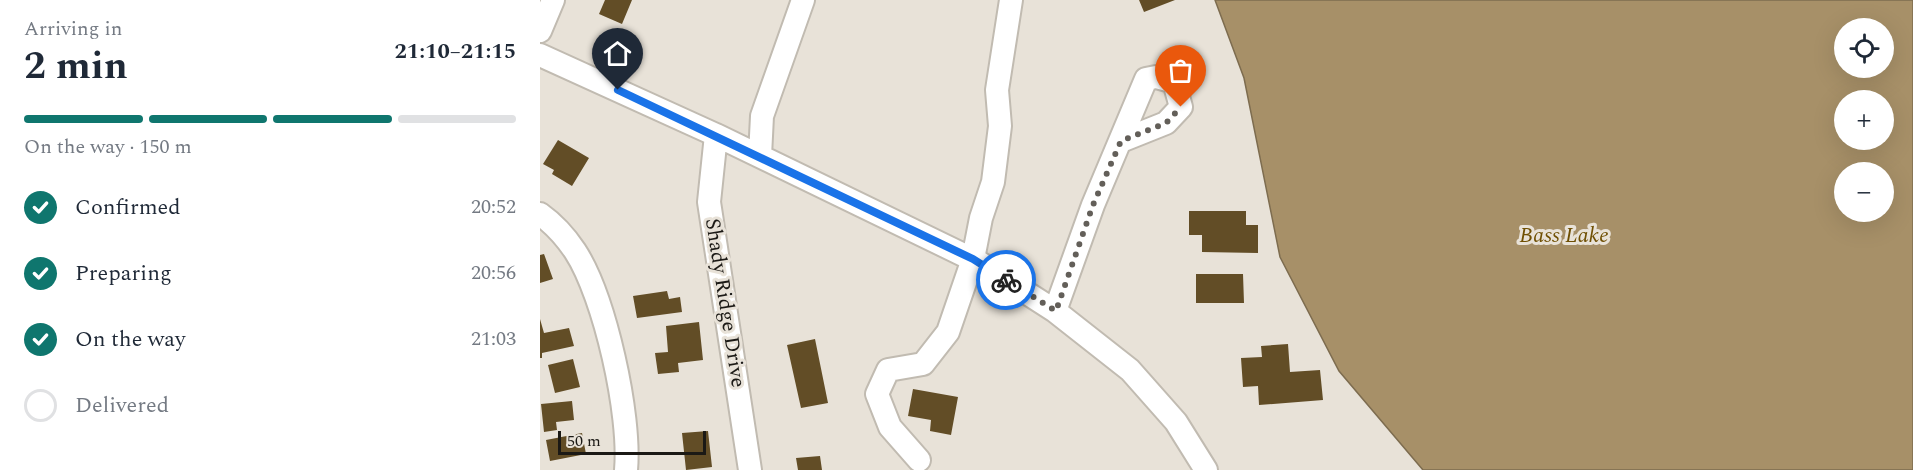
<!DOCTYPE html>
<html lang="en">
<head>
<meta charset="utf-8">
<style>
	:root { --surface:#fff; --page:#f2f2f3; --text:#1f2937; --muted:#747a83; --line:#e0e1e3; --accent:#0f766e }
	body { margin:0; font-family:Spectral,serif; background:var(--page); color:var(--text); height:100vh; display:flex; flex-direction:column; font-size:22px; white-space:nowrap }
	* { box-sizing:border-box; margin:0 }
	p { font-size:20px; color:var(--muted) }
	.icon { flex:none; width:33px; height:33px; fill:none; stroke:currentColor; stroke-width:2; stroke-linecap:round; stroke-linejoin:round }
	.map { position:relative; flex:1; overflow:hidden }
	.sheet { display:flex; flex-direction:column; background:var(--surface); width:540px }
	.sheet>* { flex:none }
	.fabs { position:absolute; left:1294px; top:18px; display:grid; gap:12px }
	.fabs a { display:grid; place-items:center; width:60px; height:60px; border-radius:50%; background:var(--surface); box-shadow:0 6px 24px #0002; font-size:30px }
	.scale { position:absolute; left:18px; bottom:15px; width:148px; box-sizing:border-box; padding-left:6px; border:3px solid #1b1915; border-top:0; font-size:16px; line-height:21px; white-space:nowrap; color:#1b1915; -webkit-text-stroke:4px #e8e2d8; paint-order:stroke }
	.pin { position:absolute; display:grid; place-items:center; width:51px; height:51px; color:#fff; margin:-62px -26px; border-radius:50% 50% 50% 0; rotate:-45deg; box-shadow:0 0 6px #0007 }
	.pin .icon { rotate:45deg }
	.courier { position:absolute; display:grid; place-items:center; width:60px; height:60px; margin:-30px; border:4px solid #1a73e8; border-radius:50%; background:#fff; color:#222; box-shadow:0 2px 8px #0007 }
	.summary em { font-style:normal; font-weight:700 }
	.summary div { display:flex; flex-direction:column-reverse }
	.summary { display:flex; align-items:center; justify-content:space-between; height:102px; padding:0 24px }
	h1 { font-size:39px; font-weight:700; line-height:45px }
	.bar { display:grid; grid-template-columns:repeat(4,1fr); gap:9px 6px; align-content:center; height:72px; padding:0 24px }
	.bar i { height:8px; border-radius:4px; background:var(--line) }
	.bar .on { background:var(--accent) }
	.bar p { grid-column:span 4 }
	ol { padding:0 24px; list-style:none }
	li { display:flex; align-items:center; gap:18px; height:66px }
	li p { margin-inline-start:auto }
	li .icon { padding:6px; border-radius:50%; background:var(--accent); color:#fff; stroke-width:4 }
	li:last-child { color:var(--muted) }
	li i { width:33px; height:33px; border:3px solid var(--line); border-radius:50% }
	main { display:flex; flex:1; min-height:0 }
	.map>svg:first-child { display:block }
</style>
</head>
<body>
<main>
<section class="sheet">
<div class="summary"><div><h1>2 min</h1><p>Arriving in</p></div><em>21:10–21:15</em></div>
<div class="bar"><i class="on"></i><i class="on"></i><i class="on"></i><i></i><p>On the way · 150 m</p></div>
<ol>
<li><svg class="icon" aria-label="check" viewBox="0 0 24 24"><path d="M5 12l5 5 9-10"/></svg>Confirmed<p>20:52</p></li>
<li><svg class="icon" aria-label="check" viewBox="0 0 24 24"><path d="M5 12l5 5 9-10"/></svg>Preparing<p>20:56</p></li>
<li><svg class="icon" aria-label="check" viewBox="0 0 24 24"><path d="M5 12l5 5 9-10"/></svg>On the way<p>21:03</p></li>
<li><i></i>Delivered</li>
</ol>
</section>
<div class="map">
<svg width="1373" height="470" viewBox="0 0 1373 470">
	<rect width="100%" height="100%" fill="#e8e2d8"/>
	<!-- water -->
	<path fill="#a79068" stroke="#7d6c4f" stroke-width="1.5" fill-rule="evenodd" d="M675 0H1373V470H883L799 371 740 257 704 78ZM1305 28H1344V68H1305ZM1305 100H1344V140H1305ZM1305 172H1344V212H1305Z"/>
	<!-- building -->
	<path fill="#624d26" d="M65 0H92L82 24 59 14Z
		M599 0H635L604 12Z
		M18 140 49 158 32 186 12 174 14 170 3 164Z
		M649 211H706V225H718V253L662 252V235H649Z
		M4 254 13 279 0 283V255Z
		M656 274H703L704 303H656Z
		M127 291 129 299 140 297 142 312 97 318 93 296Z
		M0 319 4 333 29 328 34 346 2 353V358H0Z
		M159 322 163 360 138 363 139 372 118 374 115 353 128 352 126 326Z
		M275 339 288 403 261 408 247 345Z
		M748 344 750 372 780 370 783 400 719 405 718 386 703 387 701 358 722 357 721 346Z
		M33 359 40 387 15 393 8 365Z
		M373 389 418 397 411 435 390 431 391 420 368 416Z
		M32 401 34 420 16 422 17 430 4 432 1 404Z
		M168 431 172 467 146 470 142 433Z
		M42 433 46 454 10 461 6 440Z
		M280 456 282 470H258L256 458Z"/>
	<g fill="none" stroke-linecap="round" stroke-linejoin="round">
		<!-- minor casing -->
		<g stroke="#c1bbb1" stroke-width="26">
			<path id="minor" d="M0 31 13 0
				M0 55 176 135 440 263 515 311 590 370 636 422 666 470
				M176 135 169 202 210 470
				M220 156 222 116 263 0
				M0 214C14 224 25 236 35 251 65 297 91 415 86 470
				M515 311 553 205 606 79 616 77 634 82 641 107 626 123 581 141
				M379 460 350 427 337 394 348 370 383 364 408 332 433 259 441 218 453 182 460 126 457 90 471 0"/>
		</g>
		<!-- minor -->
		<use href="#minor" stroke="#fff" stroke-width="22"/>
	</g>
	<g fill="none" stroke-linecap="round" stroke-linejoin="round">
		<!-- done -->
		<path stroke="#635f59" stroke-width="6" stroke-dasharray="0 10.8" d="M466 280 516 311 553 205 581 141 626 123 641 107"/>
		<!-- route -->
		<path stroke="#1a73e8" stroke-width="8" d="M78 90 433 259 466 280"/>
	</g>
	<g text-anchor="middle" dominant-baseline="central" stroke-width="6" stroke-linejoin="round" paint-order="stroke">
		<!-- street labels -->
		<g font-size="21" fill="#1b1915" stroke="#e8e2d8">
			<text transform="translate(185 303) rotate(81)">Shady Ridge Drive</text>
		</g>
		<!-- water labels -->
		<g font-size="22" font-style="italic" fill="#6f4f02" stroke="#e8e2d8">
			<text x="1024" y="235">Bass Lake</text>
		</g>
	</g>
</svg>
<div class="fabs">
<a><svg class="icon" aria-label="locate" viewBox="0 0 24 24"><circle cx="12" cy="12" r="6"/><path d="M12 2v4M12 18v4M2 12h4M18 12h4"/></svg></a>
<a>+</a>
<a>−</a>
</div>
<div class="scale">50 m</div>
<div class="pin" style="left:641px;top:107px;background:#ea580c"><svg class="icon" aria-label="bag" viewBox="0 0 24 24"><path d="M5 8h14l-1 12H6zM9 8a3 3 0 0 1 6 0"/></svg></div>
<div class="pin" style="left:78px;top:90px;background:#1f2937"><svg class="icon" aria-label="home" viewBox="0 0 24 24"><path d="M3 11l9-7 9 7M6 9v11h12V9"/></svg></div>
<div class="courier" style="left:466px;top:280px"><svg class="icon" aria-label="bike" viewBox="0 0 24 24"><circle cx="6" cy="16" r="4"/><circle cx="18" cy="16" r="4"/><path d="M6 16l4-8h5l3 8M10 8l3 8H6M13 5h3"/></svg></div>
</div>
</main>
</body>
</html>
